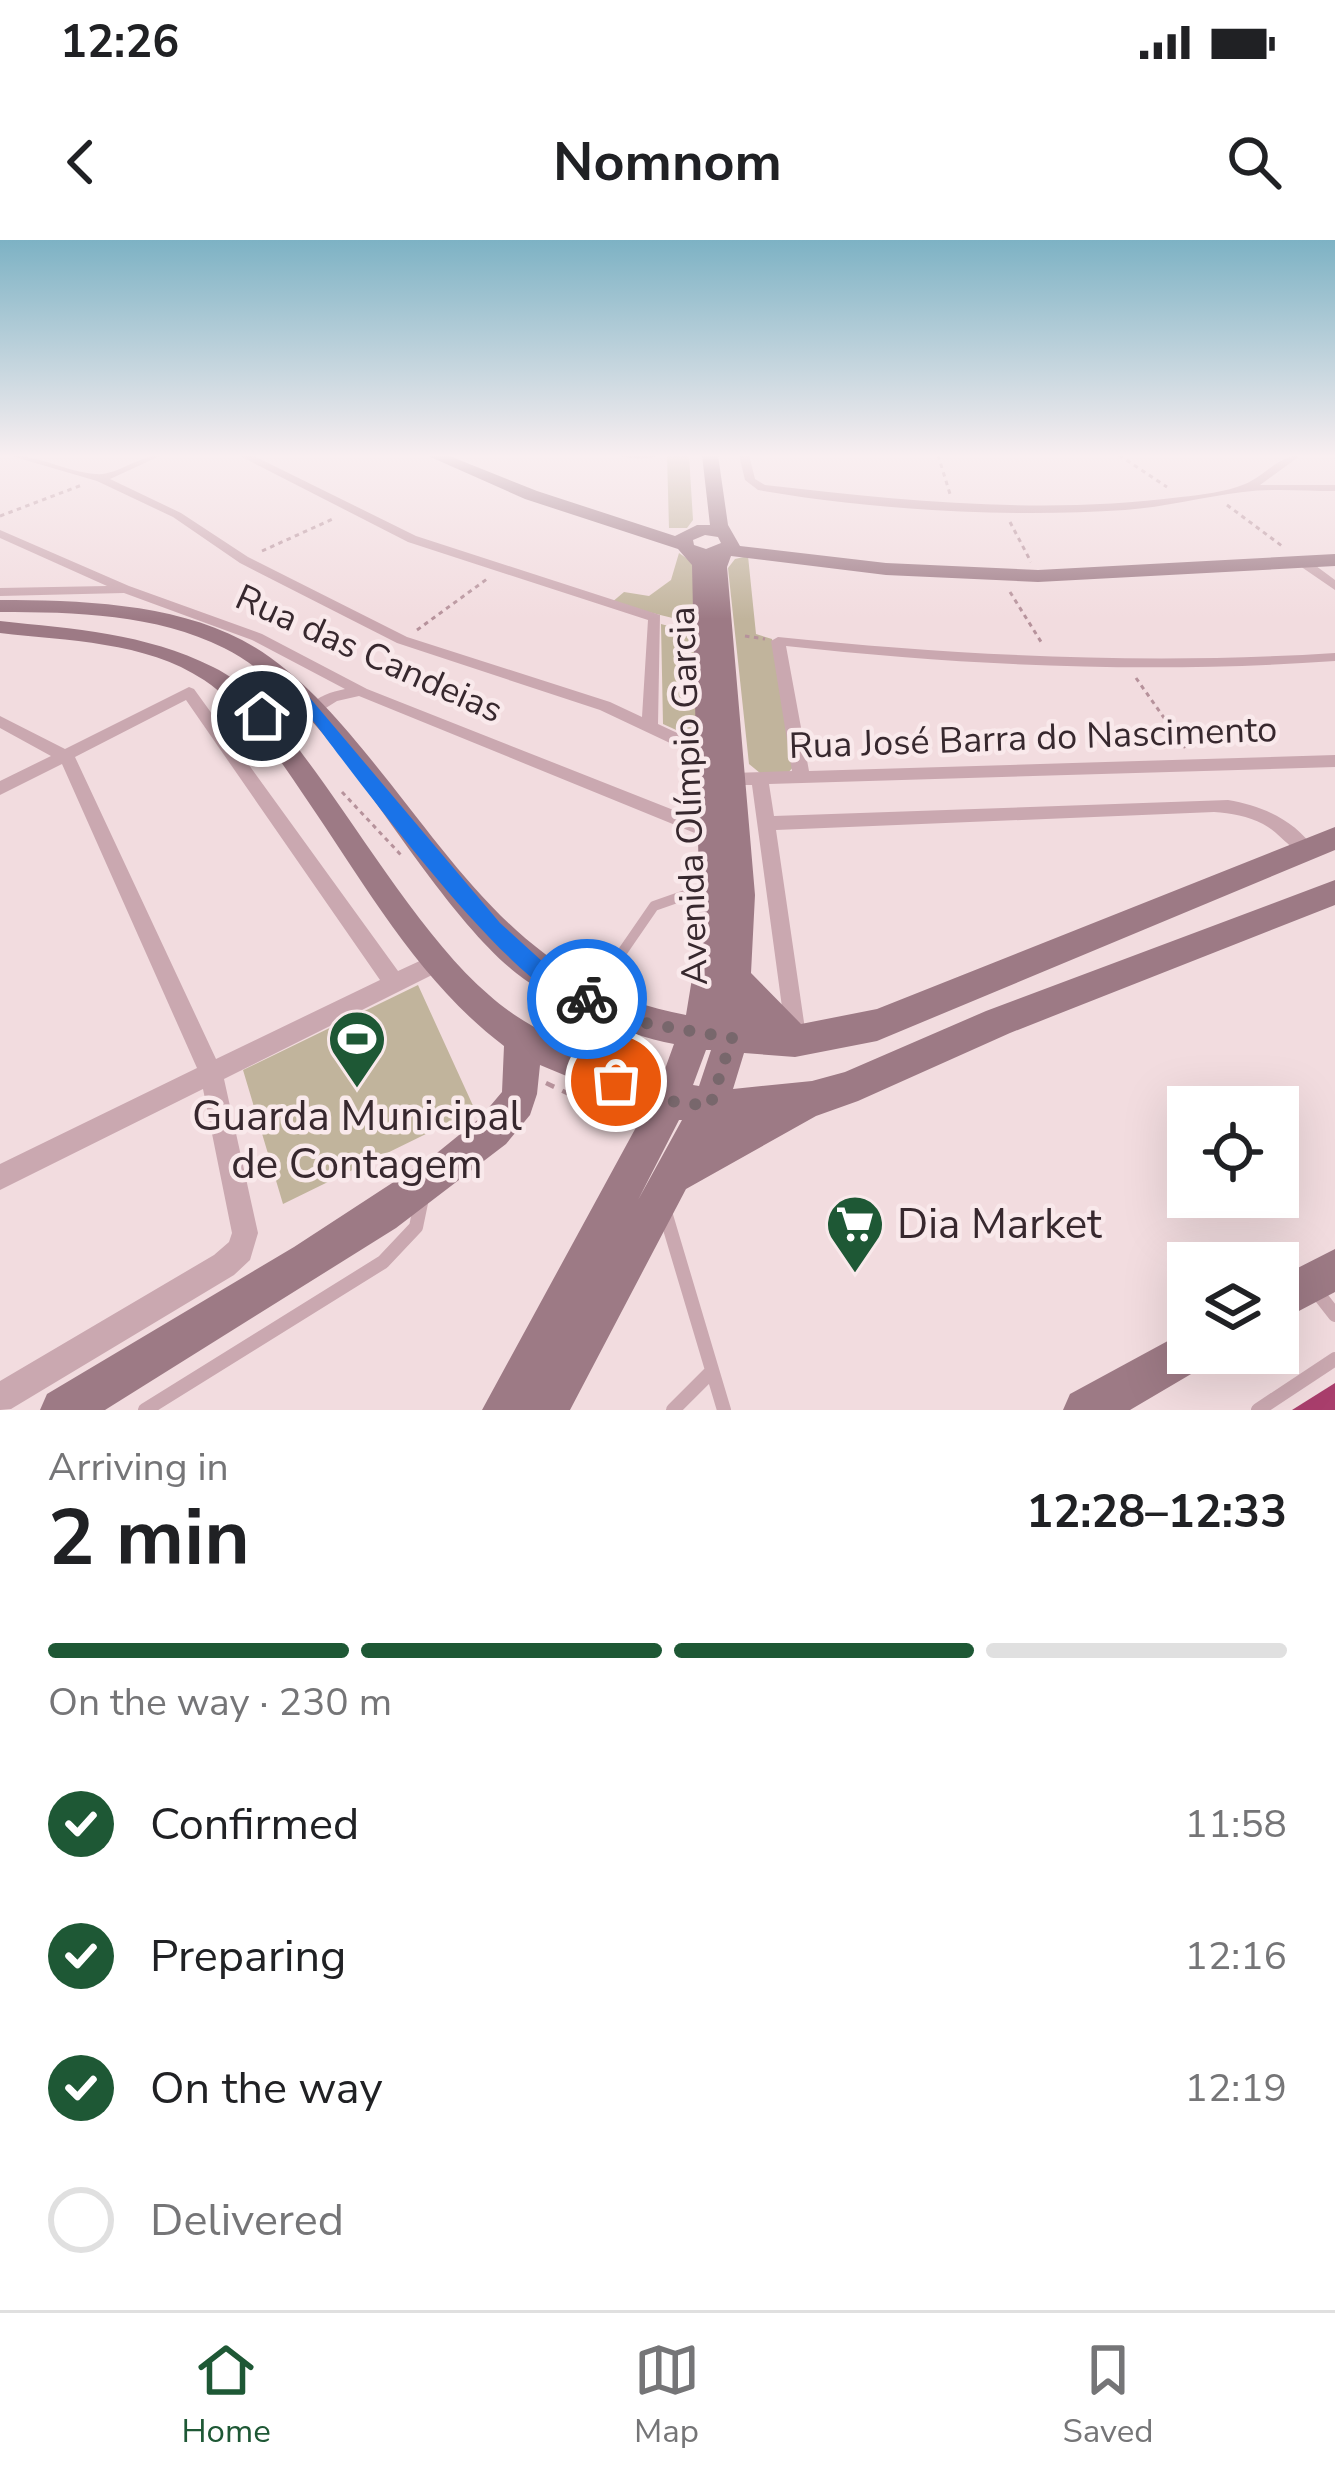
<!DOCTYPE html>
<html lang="en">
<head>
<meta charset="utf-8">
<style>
	:root { --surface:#fff; --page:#f6f6f6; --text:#202124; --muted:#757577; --line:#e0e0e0; --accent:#1e5835 }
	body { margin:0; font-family:"Nunito Sans",sans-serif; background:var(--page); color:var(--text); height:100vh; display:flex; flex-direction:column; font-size:45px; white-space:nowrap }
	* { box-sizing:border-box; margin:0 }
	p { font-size:39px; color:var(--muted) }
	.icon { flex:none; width:66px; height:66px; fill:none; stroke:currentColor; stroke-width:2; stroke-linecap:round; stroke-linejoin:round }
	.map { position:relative; height:1170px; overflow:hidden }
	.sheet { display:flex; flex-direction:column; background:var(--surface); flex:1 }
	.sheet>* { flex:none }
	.fabs { position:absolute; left:1167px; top:846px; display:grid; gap:24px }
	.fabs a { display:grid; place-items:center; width:132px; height:132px; border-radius:0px; background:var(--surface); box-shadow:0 12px 48px #0002; font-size:60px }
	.pin { position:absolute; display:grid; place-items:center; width:102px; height:102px; color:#fff; margin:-51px; border:6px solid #fff; border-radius:50%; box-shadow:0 3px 12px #0007 }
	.courier { position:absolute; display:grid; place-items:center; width:120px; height:120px; margin:-60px; border:9px solid #1a73e8; border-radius:50%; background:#fff; color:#222; box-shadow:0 3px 15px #0007 }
	.overview em { font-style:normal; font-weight:700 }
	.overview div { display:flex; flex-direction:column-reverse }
	.overview { display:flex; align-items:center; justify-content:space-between; height:204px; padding:0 48px }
	h1 { font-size:78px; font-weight:700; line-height:90px }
	.bar { display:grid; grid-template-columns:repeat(4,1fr); gap:18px 12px; align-content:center; height:144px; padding:0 48px }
	.bar i { height:15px; border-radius:9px; background:var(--line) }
	.bar .current { background:var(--accent) }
	.bar p { grid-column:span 4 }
	ol { padding:0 48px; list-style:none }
	li { display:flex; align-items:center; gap:36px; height:132px }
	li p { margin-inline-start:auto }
	li .icon { padding:12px; border-radius:50%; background:var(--accent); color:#fff; stroke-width:4 }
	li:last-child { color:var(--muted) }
	li i { width:66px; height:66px; border:6px solid var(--line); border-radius:50% }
	.status { display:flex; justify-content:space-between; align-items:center; height:84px; padding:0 60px; background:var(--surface); direction:ltr }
	.status svg { height:33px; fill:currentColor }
	header { display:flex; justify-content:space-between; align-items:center; height:156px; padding:0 48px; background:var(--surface); font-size:54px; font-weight:700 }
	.dock { display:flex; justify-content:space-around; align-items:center; height:168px; border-top:3px solid var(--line); background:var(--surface); font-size:33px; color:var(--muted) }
	.dock a { display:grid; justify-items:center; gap:6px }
	.dock .current { color:var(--accent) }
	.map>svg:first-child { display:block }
</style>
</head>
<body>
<div class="status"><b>12:26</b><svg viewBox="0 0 49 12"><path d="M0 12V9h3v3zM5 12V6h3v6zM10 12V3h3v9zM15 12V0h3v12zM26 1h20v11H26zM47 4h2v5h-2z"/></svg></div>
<header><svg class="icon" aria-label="back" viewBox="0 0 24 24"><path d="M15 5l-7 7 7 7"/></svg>Nomnom<svg class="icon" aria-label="search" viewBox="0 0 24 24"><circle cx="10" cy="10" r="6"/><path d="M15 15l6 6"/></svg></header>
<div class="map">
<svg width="1335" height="1170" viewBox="0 0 1335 1170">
	<rect width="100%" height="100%" fill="#f2dcdf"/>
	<!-- green -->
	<path fill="#c1b49c" d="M667 215H689L693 280 687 288H669Z
		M679 313 696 325 697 377 685 381 611 363 624 352 649 356 671 340Z
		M748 316 756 394 772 399 795 525 787 534 760 533 749 524 728 328 735 319Z
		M661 384 698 394 705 503 663 484Z
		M418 745 475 870 283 964 243 830Z"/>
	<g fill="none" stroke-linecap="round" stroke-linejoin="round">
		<!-- path-far1 -->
		<path stroke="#b6929b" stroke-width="3" stroke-dasharray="4.5 4.5" stroke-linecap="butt" d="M938 215 950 254
			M1119 215 1167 247
			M1227 265 1282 306
			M0 276 82 245
			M1010 282 1031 322
			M262 311 335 278
			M1010 352 1043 405
			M417 390 487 339
			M745 396 765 399
			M1136 438 1186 509
			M342 552 401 615
			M529 755 554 783 627 811"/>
		<!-- path -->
		<path stroke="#b6929b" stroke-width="4.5" stroke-dasharray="9 9" stroke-linecap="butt" d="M546 843 603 870"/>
		<!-- lane-far1 -->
		<path stroke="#caa8b0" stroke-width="10" d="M592 756 654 666 711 646"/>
		<!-- lane -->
		<path stroke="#caa8b0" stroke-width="14" d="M665 972 724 1170
			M1317 1052 1335 1075
			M145 1170 383 1022 416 987 422 958
			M673 1170 711 1132
			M1258 1170 1335 1119"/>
		<!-- street -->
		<path fill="#caa8b0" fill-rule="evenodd" d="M8 215C39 215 66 232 96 234 117 236 139 215 162 215L110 239 181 273 248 317 407 397 610 462 642 477 648 380 408 302 238 215H252L416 296 660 375 658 484 718 512 720 516 718 520H706L600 470 397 403 240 323 173 277 97 241Z
			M619 215H661C651 220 629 220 619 215Z
			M739 215H749L755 239 765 245C903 261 1043 275 1181 257 1201 255 1226 252 1245 244 1264 236 1280 215 1301 215L1260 245H1335V251C1305 251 1273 248 1243 252 1203 257 1165 267 1125 270 1008 278 873 270 758 250L745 240Z
			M0 290 129 346 262 394 367 449 719 588 722 593 719 598H707L359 456 337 461 321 471H311L308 467C318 456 331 452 345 449L252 400 124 353 0 356V348L107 346 0 298Z
			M1300 320H1308L1335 340V350L1300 326Z
			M778 397C964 416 1148 425 1335 413V421C1151 434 969 426 786 406L809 531 1335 515V527L769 544 774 576 1228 560C1263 566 1295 580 1315 610L1313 615C1294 617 1281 593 1263 584 1248 576 1231 573 1214 572L776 590 806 796 803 804 795 807 787 804 752 545H732L723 539 732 533 792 531 771 401Z
			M189 447 194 449 398 731 437 713 444 715 447 722 444 729 224 839 258 993 250 1020 234 1035 11 1169 0 1170V1141L214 1015 229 1002 232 993 203 849 0 950V924L197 828 62 524 0 555V541L51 516 0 488V476L65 509ZM186 460 380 740 216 819 75 517Z"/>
		<!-- secondary -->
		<path fill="#9d7a85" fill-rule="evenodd" d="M426 215H447L537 251 675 296 697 285H710L702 215H718L728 285 740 306 886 323 1038 330 1335 314V326L1038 342 886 335 731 316 727 327 755 655 751 733 801 784 877 769 1335 587V610L877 801 795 817 744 813 733 849 812 841 845 832 986 771 1335 640V665L1010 793 858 861 816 876 686 949 570 1170H482L646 869 540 825 537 854 530 875 506 904 396 988 105 1170H40L47 1154 294 1007 432 917 480 878 502 852 504 806C419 742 365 644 305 557 275 513 248 470 204 440 145 401 67 401 0 393V381C74 389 145 393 213 427 258 449 286 492 315 531 364 598 427 702 489 755 537 798 601 817 661 840L674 804C626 795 565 768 524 739 465 697 395 587 350 527 318 486 272 431 224 408 156 374 75 372 0 372V360C77 360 172 363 242 400 293 427 333 473 369 517 463 632 528 746 686 775L700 690 692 325 678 309 525 259ZM705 295 718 297 721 303 706 309 694 305 693 300ZM706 810H711L699 846 693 845ZM679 880H682L638 960Z
			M1335 1009V1052L1278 1082V1038Z
			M1188 1090V1113H1209L1203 1127 1130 1170H1063L1070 1154Z"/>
	</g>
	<!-- wall -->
	<path fill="#a93e6c" d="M1335 1143V1170H1292Z"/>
	<!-- sky -->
	<linearGradient id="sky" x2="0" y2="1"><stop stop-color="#7db2c4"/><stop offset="0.57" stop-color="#f9eff1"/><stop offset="1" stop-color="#f9eff1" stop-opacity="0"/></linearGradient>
	<rect width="1335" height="379" fill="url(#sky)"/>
	<!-- route -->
	<path fill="#1a73e8" d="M299 445 500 683 543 722 595 752V767C534 788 335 508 295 457L263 468 271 476 262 482 244 468 258 455Z"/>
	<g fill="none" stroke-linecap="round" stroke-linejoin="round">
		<!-- done -->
		<path stroke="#78676c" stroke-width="12" stroke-dasharray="0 21.6" d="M587 759 639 782 732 798 710 866 670 861 616 841"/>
	</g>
	<!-- icons -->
	<defs>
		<g id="stadium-pin" transform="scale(3)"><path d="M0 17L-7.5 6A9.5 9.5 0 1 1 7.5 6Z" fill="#1e5835" stroke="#f9e9eb"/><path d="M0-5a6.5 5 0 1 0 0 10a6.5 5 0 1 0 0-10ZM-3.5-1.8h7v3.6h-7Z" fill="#fff"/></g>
		<g id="supermarket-pin" transform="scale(3)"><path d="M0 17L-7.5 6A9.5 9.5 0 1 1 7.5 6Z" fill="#1e5835" stroke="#f9e9eb"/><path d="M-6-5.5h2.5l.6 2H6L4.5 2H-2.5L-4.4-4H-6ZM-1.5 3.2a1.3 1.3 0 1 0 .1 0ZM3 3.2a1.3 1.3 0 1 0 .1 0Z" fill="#fff"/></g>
	</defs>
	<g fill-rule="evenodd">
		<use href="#stadium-pin" x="357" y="799"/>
		<use href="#supermarket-pin" x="855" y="984"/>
	</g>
	<g text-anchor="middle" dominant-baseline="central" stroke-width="9" stroke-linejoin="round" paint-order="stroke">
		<!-- street labels -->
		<g font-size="36" fill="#37282e" stroke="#f9e9eb">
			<text transform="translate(369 414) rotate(24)">Rua das Candeias</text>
			<text transform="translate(1033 498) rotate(-2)">Rua José Barra do Nascimento</text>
			<text transform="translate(689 556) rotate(-92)">Avenida Olímpio Garcia</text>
		</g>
		<!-- near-poi labels -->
		<g font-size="42" fill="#37282e" stroke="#f9e9eb">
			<text x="357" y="876">Guarda Municipal<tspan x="357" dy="48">de Contagem</tspan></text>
			<text x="897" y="984" text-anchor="start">Dia Market</text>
		</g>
	</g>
</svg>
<div class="fabs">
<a><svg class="icon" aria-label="locate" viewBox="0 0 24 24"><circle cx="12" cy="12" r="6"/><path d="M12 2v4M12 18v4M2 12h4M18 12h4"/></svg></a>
<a><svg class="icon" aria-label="layers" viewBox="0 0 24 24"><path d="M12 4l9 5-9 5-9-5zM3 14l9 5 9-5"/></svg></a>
</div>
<div class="pin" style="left:616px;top:841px;background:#ea580c"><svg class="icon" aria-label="bag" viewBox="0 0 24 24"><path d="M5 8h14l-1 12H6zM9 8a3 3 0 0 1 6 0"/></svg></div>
<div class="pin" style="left:262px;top:476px;background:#1f2937"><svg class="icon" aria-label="home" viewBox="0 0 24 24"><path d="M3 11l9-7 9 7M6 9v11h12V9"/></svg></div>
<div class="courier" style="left:587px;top:759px"><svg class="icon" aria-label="bike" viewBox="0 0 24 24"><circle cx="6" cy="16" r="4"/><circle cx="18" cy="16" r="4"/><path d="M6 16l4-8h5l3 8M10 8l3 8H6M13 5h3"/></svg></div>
</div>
<section class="sheet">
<div class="overview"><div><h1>2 min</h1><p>Arriving in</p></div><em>12:28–12:33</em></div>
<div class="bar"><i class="current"></i><i class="current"></i><i class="current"></i><i></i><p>On the way · 230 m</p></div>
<ol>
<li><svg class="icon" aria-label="check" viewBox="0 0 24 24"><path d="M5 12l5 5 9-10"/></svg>Confirmed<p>11:58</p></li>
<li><svg class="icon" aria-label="check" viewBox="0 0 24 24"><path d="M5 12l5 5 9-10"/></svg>Preparing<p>12:16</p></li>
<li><svg class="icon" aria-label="check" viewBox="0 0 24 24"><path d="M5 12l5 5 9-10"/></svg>On the way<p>12:19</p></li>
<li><i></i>Delivered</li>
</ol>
</section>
<nav class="dock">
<a class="current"><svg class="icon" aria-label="home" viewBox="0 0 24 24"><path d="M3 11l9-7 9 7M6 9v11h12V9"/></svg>Home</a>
<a><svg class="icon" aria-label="map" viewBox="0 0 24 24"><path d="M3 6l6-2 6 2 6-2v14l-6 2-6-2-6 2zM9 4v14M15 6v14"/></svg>Map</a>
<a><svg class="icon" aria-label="saved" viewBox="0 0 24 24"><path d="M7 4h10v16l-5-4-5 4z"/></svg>Saved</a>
</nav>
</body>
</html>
